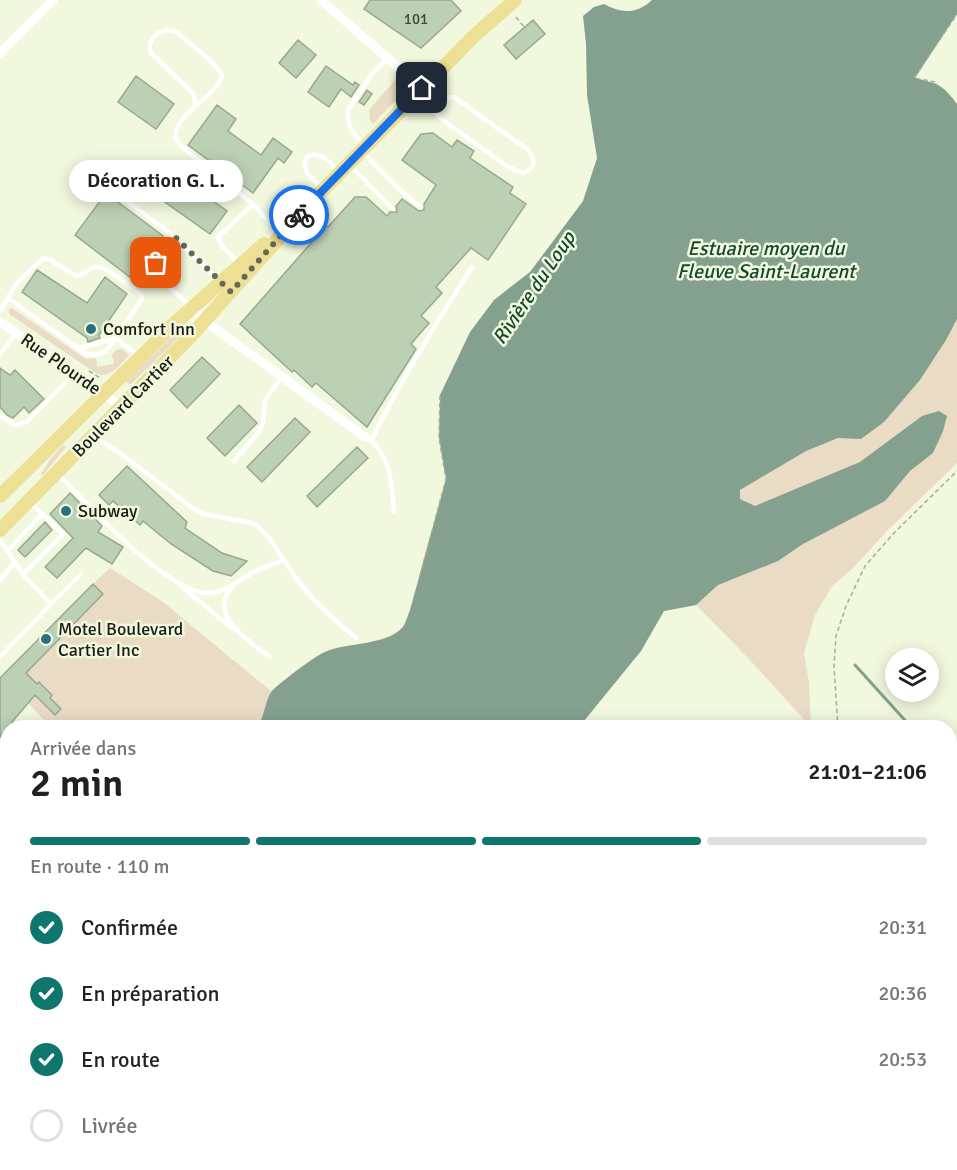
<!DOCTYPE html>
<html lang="fr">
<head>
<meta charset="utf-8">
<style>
	:root { --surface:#fff; --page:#f6f6f6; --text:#202124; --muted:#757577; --line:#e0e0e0; --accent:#0f766e }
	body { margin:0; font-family:Signika,sans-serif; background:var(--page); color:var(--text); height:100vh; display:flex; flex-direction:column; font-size:22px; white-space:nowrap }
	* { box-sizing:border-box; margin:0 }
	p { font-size:20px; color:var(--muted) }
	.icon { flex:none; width:33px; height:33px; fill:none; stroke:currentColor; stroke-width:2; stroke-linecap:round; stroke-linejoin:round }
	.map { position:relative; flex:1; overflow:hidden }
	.details { position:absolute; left:0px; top:720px; width:957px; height:450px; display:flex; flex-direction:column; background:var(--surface); border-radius:24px 24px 0 0; box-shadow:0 3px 15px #0003 }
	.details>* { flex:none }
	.buttons { position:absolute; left:885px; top:648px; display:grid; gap:12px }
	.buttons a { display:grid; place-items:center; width:54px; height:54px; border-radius:50%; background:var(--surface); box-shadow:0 3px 15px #0003; font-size:30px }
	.pin { position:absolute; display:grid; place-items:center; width:51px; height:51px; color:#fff; margin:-26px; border-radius:12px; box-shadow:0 3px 9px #0006 }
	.courier { position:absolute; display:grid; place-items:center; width:60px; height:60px; margin:-30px; border:4px solid #1a73e8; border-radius:50%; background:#fff; color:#222; box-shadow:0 2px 8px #0007 }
	.bubble { position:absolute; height:42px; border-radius:21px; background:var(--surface); box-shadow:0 3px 15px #0003; font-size:20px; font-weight:600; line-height:42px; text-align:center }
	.summary em { font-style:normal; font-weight:600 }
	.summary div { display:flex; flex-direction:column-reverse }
	.summary { display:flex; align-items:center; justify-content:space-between; height:102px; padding:0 30px }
	h1 { font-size:39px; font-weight:600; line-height:45px }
	.bar { display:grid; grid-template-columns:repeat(4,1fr); gap:9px 6px; align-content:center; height:72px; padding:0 30px }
	.bar i { height:8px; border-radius:4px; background:var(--line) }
	.bar .active { background:var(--accent) }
	.bar p { grid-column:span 4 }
	ol { padding:0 30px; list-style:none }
	li { display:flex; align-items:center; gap:18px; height:66px }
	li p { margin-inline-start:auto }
	li .icon { padding:6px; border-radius:50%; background:var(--accent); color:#fff; stroke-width:4 }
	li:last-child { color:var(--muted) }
	li i { width:33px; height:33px; border:3px solid var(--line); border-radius:50% }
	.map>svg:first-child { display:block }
</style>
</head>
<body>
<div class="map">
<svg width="957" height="1170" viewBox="0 0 957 1170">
	<rect width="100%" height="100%" fill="#f1f8de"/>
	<!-- green -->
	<path fill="#eadbc4" d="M396 79 407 89 373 124 370 121 369 110Z
		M935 82 948 92 957 104V463L887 531 853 568 832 586 815 615 804 653 809 683 811 727 748 658 696 605 664 611 641 651 579 727 414 728Z
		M12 308 86 359 96 358 97 367 114 364 112 355 116 350 122 349 129 355C120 364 112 378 97 374L9 314V309Z
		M183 326 187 330 130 385 126 381Z
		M63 445 66 447 43 475 41 474 51 458Z
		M446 515 379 727H50L56 723 43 719 19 693 25 686 54 714 61 709 50 698 52 695 40 682 37 684 26 673 102 595 93 584 110 568 163 602 271 691C285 680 311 657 327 651 347 644 392 643 404 625 418 606 421 561 430 537 433 529 441 522 446 515Z
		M0 799 7 803V864L0 861Z
		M0 885 7 888V928L0 925Z
		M0 992 8 996V1162L0 1170Z
		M118 1162H526L557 1170H109Z"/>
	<!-- water -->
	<path fill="#83a18e" d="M652 0H957V14L915 78C938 84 941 83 957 104V319L946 340 920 380 884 422 861 439 838 438 806 451 740 490V499L755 506 860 462 922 416 939 411 947 416 943 431 933 453 910 471 885 501 803 544 778 561 718 585 696 605 664 611 641 651 579 727H258C264 718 266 696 273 690 281 682 315 656 325 652 347 642 387 646 403 627 406 622 408 615 410 610L446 479 439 438 440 395 470 332 494 300 530 272 583 201 597 158 587 95 586 44 583 16 594 7 604 4C622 14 637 14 652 0Z
		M7 1093 8 1162 205 1163 200 1170H0V1100Z"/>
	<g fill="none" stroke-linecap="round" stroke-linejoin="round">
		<!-- stream -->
		<path stroke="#83a18e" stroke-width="3" d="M855 665 912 728
			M950 768 957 777
			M950 1137 957 1138"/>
	</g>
	<!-- building -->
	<path fill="#bcd0b4" stroke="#98a793" stroke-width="1.5" d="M370 0H451L461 11 421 48 364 9Z
		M533 20 545 34 516 59 504 45Z
		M298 40 316 55 296 78 279 63Z
		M326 66 353 85 355 82 359 85 351 97 341 89 329 107 308 92Z
		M136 76 174 104 156 129 118 102Z
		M367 90 372 94 364 105 359 102Z
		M217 105 236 119 228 131 261 155 273 138 292 152 284 163 278 158 253 193 188 145Z
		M433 133 452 147 457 140 474 151 470 158 513 187 510 193 526 204 488 260 471 248 436 287 442 293 421 316 429 323 411 344 416 349 367 427 316 383 312 387 294 370 292 372 240 324 326 226 328 227 355 197H366L387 216 390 212H397L396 206 402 199 419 211 424 210V204L436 185 402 160 421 134Z
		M169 170 227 211 210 234 152 193Z
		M106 193 163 236 131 278 75 235Z
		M37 270 87 303 105 277 127 294 99 335 100 338 88 342 87 338 22 292Z
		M202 357 220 374 187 408 170 390Z
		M0 368 10 375 15 370 44 399 29 413 24 407 13 418 7 415 0 407Z
		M239 405 257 423 225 456 207 438Z
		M295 418 310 432 262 482 247 467Z
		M357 447 368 458 317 507 307 496Z
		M127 466 187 522 185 528 222 553 247 561 231 576 213 571 171 544 143 521 140 525 113 501 109 505 99 495Z
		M70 493 102 526 98 532 123 547 112 564 86 548 57 578 45 567 73 538 50 514Z
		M45 522 52 530 25 557 18 550Z
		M93 584 103 594 26 673 37 684 39 682 52 695 50 698 61 709 55 715 35 695 12 722 14 724 8 728 0 737V678Z"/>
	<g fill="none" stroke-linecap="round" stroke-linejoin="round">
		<!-- path -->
		<path stroke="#a7ac98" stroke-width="1.5" stroke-dasharray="4.5 3" stroke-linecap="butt" d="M516 17 525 28
			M935 82 914 78 957 14
			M89 371 100 378
			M420 576 446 479 439 438 440 395
			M838 728 834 666 836 636 846 606 865 566 894 533 957 471"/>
		<!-- service -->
		<path stroke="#fff" stroke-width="4.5" d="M420 94C428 101 433 110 440 118L508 167 522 173C536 170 536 160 528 150L454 97H448L437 114
			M195 105 194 94 151 53C146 37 162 27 176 32L209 59 222 74C221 95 171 114 176 139L182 147 253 204
			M364 145C354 135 346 125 348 110L371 75 387 59
			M362 152 402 192 421 207
			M351 166 393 209
			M321 187 307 173 304 163 307 156C322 151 330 163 339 172
			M112 190 170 233 220 281
			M176 238 154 267 159 277 190 306
			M240 265 221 244 218 237 253 204 279 234
			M0 311 16 284 43 258 51 260 76 276C85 275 87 270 94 267 103 264 129 285 137 291L141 294 142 299 108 349C101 355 92 357 83 352L8 298
			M76 347H85L116 338 138 355
			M0 354 16 333
			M0 416 15 425 27 422 75 373
			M370 440C391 457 392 485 394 511
			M371 441C400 381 436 323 472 267
			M234 461 259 432 263 423 265 400 281 378
			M57 473C86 502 168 595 209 593 226 592 236 582 250 574 260 568 272 564 284 560L269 538 259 527 252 523 203 514 194 509 124 456 95 437
			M0 540 25 577 51 604 0 657
			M7 552 42 514
			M284 560C303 592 328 615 356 638
			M23 574 63 534 30 502
			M0 580 14 563
			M181 586 232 628
			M233 587C205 614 251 643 270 657
			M51 604 81 574
			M0 791 5 794"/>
		<!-- minor -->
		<path stroke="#fff" stroke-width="9" d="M321 0 422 88
			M0 53 53 0
			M192 308 205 321 365 437
			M0 322 122 407"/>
		<!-- primary -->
		<path stroke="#eddf94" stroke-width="14" d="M0 496 175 323 264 244
			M0 530 189 338 315 198 475 35 515 0"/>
		<!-- motorway -->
		<path stroke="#e1ca4d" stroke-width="16" d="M0 874 8 876
			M0 935 8 938
			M627 1162 651 1170
			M871 1162 912 1170"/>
	</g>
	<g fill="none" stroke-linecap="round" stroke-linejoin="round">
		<!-- done -->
		<path stroke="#65695a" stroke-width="6" stroke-dasharray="0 10.8" d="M156 263 176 238 231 292 299 215"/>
		<!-- route -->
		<path stroke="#1a73e8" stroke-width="8" d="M299 215 422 88"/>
	</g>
	<!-- markers -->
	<g fill="#2a6f7f" stroke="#f1f8de" stroke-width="2">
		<circle cx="91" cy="329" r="6"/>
		<circle cx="66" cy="511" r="6"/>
		<circle cx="46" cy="639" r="6"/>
	</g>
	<g text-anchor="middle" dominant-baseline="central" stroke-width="5" stroke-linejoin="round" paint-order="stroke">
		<!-- number labels -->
		<g font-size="15" fill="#42493b">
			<text x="416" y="19">101</text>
		</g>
		<!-- poi labels -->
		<g font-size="18" fill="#1a1c13" stroke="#f1f8de" text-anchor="start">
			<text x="103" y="329">Comfort Inn</text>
			<text x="78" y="511">Subway</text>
			<text x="58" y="629">Motel Boulevard<tspan x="58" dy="21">Cartier Inc</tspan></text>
		</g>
		<!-- street labels -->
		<g font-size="18" fill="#1a1c13" stroke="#f1f8de">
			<text transform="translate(61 364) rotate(35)">Rue Plourde</text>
			<text transform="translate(123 406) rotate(-45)">Boulevard Cartier</text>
		</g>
		<!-- water labels -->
		<g font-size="20" font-style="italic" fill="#154a2f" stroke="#f1f8de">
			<text x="766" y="248">Estuaire moyen du<tspan x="766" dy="23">Fleuve Saint-Laurent</tspan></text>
			<text transform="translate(534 288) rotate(-56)">Rivière du Loup</text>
		</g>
	</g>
</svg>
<div class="buttons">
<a><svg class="icon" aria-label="layers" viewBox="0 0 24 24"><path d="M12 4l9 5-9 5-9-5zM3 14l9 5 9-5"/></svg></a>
</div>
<div class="pin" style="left:156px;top:263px;background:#ea580c"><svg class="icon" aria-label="bag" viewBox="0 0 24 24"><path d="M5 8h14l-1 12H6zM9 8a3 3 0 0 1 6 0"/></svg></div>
<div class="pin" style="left:422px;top:88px;background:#1f2937"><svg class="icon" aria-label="home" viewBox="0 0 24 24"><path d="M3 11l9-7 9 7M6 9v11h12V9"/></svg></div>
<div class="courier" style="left:299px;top:215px"><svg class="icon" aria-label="bike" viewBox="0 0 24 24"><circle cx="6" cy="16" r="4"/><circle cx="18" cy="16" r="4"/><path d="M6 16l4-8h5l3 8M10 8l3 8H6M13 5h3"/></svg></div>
<div class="bubble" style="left:69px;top:160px;width:174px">Décoration G. L.</div>
<section class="details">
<div class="summary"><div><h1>2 min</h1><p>Arrivée dans</p></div><em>21:01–21:06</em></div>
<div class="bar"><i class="active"></i><i class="active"></i><i class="active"></i><i></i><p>En route · 110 m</p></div>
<ol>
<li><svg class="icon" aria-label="check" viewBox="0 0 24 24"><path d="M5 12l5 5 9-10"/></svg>Confirmée<p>20:31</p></li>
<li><svg class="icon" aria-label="check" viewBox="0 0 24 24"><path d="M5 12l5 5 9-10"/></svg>En préparation<p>20:36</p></li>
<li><svg class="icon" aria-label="check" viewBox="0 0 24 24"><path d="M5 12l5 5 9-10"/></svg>En route<p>20:53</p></li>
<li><i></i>Livrée</li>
</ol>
</section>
</div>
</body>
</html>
